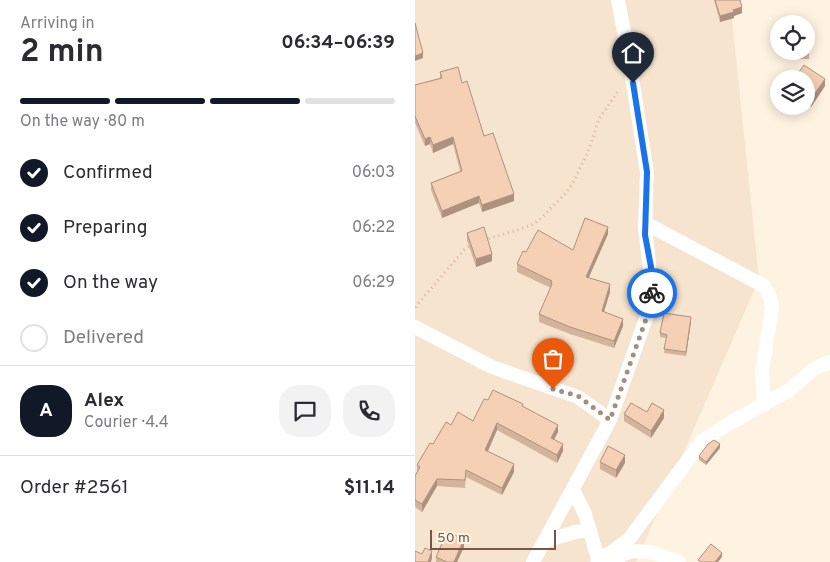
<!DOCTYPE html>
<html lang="en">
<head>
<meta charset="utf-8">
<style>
	:root { --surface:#fff; --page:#f2f2f3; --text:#2b2b33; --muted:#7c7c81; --line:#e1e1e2; --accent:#111827 }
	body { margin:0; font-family:Overpass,sans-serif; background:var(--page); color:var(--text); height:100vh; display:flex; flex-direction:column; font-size:19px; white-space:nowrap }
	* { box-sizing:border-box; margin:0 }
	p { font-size:16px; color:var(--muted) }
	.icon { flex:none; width:28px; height:28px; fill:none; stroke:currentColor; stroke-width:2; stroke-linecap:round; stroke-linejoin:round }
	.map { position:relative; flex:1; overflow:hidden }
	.side { display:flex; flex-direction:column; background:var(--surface); width:415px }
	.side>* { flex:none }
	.tools { position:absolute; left:355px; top:15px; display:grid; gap:10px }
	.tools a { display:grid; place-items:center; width:45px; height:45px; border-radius:50%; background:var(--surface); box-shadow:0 2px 12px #0003; font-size:25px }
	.scale { position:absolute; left:15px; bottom:12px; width:126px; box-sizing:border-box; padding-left:5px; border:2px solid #765746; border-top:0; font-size:14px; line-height:18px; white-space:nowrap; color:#765746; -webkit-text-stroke:4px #fff6e7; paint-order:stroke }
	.pin { position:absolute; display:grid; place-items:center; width:42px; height:42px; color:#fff; margin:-51px -21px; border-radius:50% 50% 50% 0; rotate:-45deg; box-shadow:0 0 5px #0007 }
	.pin .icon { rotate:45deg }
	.courier { position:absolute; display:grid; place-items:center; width:50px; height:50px; margin:-25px; border:4px solid #1a73e8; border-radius:50%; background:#fff; color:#222; box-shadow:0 1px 6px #0007 }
	.headline em { font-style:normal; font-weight:700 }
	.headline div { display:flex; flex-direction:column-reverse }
	.headline { display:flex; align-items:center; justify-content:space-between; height:85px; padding:0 20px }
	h1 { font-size:32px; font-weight:700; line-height:38px }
	.bar { display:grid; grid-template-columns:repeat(4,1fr); gap:8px 5px; align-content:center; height:60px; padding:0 20px }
	.bar i { height:6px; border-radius:4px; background:var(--line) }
	.bar .current { background:var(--accent) }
	.bar p { grid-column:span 4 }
	.line { display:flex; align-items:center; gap:12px; padding:0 20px; border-top:1px solid var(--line) }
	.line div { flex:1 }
	.round { display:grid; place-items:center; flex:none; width:52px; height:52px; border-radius:20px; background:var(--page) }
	ol { padding:0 20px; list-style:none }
	li { display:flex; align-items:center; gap:15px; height:55px }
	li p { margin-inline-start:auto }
	li .icon { padding:5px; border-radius:50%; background:var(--accent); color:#fff; stroke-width:4 }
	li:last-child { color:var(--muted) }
	li i { width:28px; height:28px; border:2px solid var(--line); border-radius:50% }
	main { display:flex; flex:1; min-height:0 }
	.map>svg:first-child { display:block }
</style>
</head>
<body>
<main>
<section class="side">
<div class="headline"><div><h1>2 min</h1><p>Arriving in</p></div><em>06:34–06:39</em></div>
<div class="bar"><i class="current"></i><i class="current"></i><i class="current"></i><i></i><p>On the way · 80 m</p></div>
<ol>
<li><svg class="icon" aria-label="check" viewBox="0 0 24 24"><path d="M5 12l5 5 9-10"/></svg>Confirmed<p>06:03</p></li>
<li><svg class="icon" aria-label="check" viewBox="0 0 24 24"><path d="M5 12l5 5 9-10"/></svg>Preparing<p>06:22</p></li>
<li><svg class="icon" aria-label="check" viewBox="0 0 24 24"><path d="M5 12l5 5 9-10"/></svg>On the way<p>06:29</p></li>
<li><i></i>Delivered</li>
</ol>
<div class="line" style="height:90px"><b class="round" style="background:var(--accent);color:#fff">A</b><div><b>Alex</b><p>Courier · 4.4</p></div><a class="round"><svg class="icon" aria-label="chat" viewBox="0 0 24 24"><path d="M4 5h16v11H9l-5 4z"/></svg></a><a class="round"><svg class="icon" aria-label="phone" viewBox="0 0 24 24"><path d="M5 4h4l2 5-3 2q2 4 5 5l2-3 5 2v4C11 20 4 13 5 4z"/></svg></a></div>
<div class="line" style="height:65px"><div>Order #2561</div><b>$11.14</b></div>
</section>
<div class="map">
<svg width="415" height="562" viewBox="0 0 415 562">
	<rect width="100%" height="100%" fill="#fef2e0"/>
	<!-- residential -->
	<path fill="#f6e4ce" d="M0 0H315L344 279 221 562H0Z"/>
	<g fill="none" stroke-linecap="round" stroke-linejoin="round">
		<!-- path -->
		<path stroke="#d9b399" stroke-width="3" stroke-dasharray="1 4" stroke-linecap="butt" d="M69 240 115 226 123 221 151 193 158 183 173 152 184 119 204 90
			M0 307 49 250 56 245"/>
		<!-- minor -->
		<path stroke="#fff" stroke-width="14" d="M230 223 349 286 355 297 357 307 347 372 349 405
			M0 327 77 367 163 397 195 420
			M158 490 170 514 184 562
			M130 541 160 532 175 530
			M182 559 197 552 215 538 287 441 315 423 373 391 400 368 415 362
			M197 559 217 551 236 552 264 562
			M118 562 195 420 235 307 237 289 230 228 232 172 213 53 203 0"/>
	</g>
	<!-- wall -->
	<path fill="#d3b39c" d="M299 0H325L327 13 319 16V18L305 22Z
		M394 23V59H381V51Z
		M25 72 47 83 69 136 99 201 67 212 64 203 27 218 16 190V183L45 171 38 144 18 153 15 144 10 146 0 123V85L25 78Z
		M391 79 410 86 396 107 391 104Z
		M52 233 77 261 61 267 52 240Z
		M193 234 173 278 195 292 189 311 208 326 199 348 155 334 124 322V314L136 288 102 272V264L111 252 158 250Z
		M276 321 271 356 249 353 251 338 245 337V333Z
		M73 400 108 407 143 432 139 439 148 451 142 463 82 430 72 452 99 472 87 495 51 477 50 488 22 486 7 512 0 507V476L2 472V465L18 444 36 425 58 421Z
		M232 412 249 418 236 438 209 421V414Z
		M305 448 291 465 284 460V456Z
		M185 462 210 463 201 478 185 469Z
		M49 547 42 562H21V557Z"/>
	<!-- shaded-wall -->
	<path fill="#ac927f" d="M327 7V13L319 16V18L305 22V16L318 10Z
		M8 53V58L0 61V56Z
		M410 79V86L396 107V99Z
		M15 137V144L10 146V139Z
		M38 137V144L18 153V145Z
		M99 194V201L67 212V205Z
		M64 196V203L27 218V211Z
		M193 227V234L171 284V277Z
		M77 254V261L61 267V259Z
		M195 284V292L187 318V311Z
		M276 317V321L271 356V352Z
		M208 319V326L199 348V341Z
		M249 410V418L236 438V431Z
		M82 423V430L70 458V450Z
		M143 425V432L136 445V438Z
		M148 444V451L142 463V455Z
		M305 444V448L291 465V462Z
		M210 455V463L201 478V470Z
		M99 464V472L87 495V488Z
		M22 479V486L7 512V504Z
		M49 539V547L42 562H39Z
		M17 551V558L16 562H13Z
		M307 553V557L303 562H300Z"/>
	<!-- building -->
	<path fill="#f5d0b5" stroke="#ac927f" d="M300 0H325L327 7 318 10 319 12 305 16Z
		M0 23 8 53 0 56Z
		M382 23H394V51H391V24H382Z
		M389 65 410 79 396 99 391 96V79H381V76Z
		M43 67 47 83 52 81 69 136 78 133 99 194 67 205 64 196 27 211 16 183 47 171 38 137 18 145 15 137 10 139 0 116V85L27 78 25 72Z
		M170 218 193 227 171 277 195 284 187 311 208 319 199 341 155 327 124 314 137 284 136 283 137 281 102 264 108 251 111 252 123 230 158 250Z
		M69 227 77 254 61 259 52 233Z
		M249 313 276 317 271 352 249 349 252 335 245 333Z
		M78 390 108 404 107 406 143 425 136 438 148 444 142 455 82 423 70 450 99 464 87 488 51 470 50 480 22 479 7 504 0 500V476L5 467 2 465 15 443 18 444 31 422 36 425 43 412 58 421 69 399 73 400Z
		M216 403 232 412 237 403 249 410 236 431 209 414Z
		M299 440 305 444 291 462 284 456 293 444Z
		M193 446 210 455 201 470 185 462Z
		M32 532 49 539 39 562H32L21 557Z
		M296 544 307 553 300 562H286L283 560Z
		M10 548 17 551 13 562H0V551L7 554Z"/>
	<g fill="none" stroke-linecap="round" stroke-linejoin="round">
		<!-- done -->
		<path stroke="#a68d7c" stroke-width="5" stroke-dasharray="0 9" d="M138 389 163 396 195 420 235 308 237 293"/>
		<!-- route -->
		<path stroke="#1a73e8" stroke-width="6" d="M218 83 232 172 230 235 236 267 237 293"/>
	</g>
</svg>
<div class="tools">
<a><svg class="icon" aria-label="locate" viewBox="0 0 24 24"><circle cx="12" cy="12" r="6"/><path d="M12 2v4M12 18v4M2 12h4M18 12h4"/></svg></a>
<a><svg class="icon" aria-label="layers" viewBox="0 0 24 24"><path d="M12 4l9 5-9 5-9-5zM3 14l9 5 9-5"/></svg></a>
</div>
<div class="scale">50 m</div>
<div class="pin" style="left:138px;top:389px;background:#ea580c"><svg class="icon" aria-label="bag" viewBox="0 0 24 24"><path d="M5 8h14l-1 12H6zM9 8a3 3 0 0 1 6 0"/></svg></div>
<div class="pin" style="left:218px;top:83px;background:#1f2937"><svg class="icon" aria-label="home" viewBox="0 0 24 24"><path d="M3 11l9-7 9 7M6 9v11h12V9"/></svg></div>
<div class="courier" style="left:237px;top:293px"><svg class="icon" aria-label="bike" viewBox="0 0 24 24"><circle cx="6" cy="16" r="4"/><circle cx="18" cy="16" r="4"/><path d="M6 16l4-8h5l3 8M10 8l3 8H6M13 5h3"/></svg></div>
</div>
</main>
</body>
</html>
